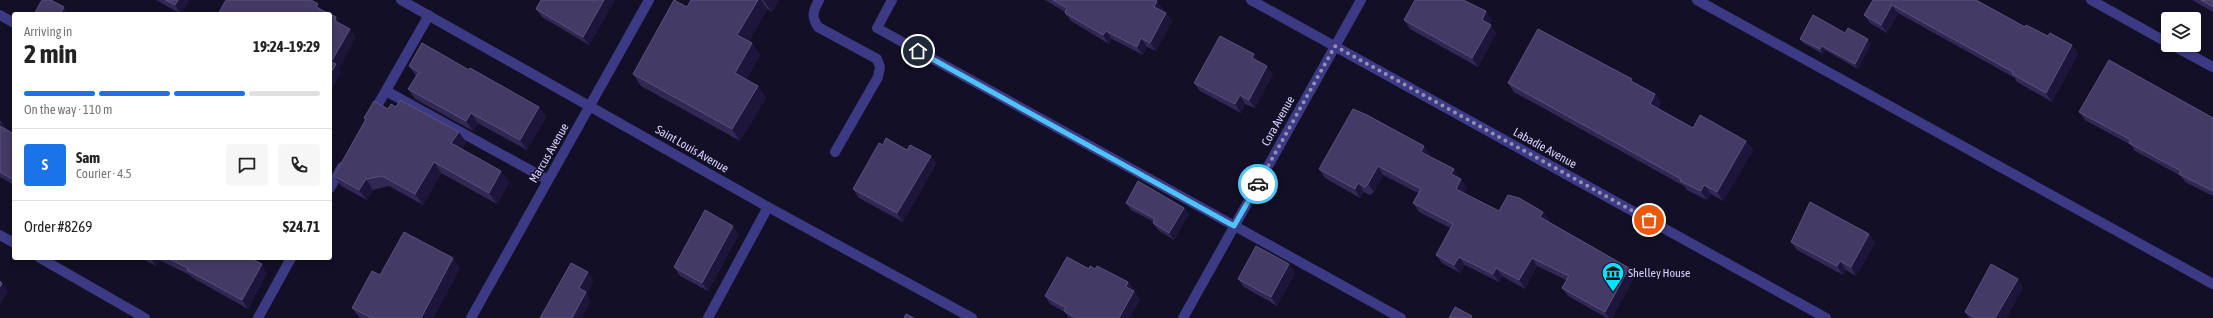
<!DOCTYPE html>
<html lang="en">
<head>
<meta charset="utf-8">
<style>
	:root { --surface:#fff; --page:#f6f6f6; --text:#222; --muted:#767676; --line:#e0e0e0; --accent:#1a73e8 }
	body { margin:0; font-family:"Asap Condensed",sans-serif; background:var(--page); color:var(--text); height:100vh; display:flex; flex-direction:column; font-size:15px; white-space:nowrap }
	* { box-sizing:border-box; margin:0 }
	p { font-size:13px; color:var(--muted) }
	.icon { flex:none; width:22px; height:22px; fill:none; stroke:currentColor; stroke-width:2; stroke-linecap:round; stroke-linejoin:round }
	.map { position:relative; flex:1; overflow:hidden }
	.details { position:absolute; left:12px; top:12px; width:320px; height:248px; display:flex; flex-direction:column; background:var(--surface); border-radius:4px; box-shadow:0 2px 6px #0003 }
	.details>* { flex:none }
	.fabs { position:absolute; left:2161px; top:12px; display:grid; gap:8px }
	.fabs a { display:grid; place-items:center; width:40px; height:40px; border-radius:4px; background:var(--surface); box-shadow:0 2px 6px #0003; font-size:20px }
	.pin { position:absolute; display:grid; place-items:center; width:34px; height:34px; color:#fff; margin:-17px; border:2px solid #fff; border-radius:50%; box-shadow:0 1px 4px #0007 }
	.courier { position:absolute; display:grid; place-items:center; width:40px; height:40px; margin:-20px; border:3px solid #4fc3f7; border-radius:50%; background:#fff; color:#222; box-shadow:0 1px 5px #0007 }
	.head em { font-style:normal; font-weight:700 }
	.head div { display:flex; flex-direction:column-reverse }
	.head { display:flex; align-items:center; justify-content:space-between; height:68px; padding:0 12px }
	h1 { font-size:26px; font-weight:700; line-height:30px }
	.bar { display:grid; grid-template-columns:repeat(4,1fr); gap:6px 4px; align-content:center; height:48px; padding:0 12px }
	.bar i { height:5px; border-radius:3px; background:var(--line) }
	.bar .on { background:var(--accent) }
	.bar p { grid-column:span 4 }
	.line { display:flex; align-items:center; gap:10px; padding:0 12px; border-top:1px solid var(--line) }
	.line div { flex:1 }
	.round { display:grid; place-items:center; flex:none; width:42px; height:42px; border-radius:4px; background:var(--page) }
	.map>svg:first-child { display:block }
</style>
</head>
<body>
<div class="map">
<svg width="2213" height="318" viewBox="0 0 2213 318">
	<rect width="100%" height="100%" fill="#130f26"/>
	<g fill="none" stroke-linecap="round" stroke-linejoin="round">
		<!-- minor -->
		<path stroke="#3d3a85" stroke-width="10" d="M401 0 768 207 972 318
			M819 0C813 11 811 16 818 27L877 59 880 67 878 77 835 152
			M892 0 877 28 1401 318
			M1251 0 1826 318
			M1697 0 2213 284
			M2091 0 2168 43
			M0 15 14 23
			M2172 45 2213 67
			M386 91 548 180
			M372 115 429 15
			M330 188 342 167
			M0 235 14 243
			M40 258 145 318
			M258 318 291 258
			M471 318 649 0
			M708 318 768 207
			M1183 318 1361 0"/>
	</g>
	<!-- wall -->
	<path fill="#312854" d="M156 0H189L181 14Z
		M615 0 589 45 542 17 536 9Z
		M691 0H779L772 12 767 9 749 41 752 43 760 55 746 80 758 86 766 98 740 141 641 86 633 74 687 7Z
		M1045 0H1156L1163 9 1162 11 1166 13 1172 21 1156 51 1147 47 1143 55 1112 39 1109 44 1071 21 1065 13V12Z
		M1872 0H1976L2025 27 2072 45 2078 54 2052 102 2017 82 2015 78 1898 13 1887 33 1870 23 1864 15 1873 0Z
		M2192 0H2213V12Z
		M1404 20H1492L1490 24 1496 33 1478 67 1410 29Z
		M1845 33 1871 44 1858 69 1825 50 1823 54 1803 43 1800 39Z
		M1259 61 1273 74 1255 108 1245 104 1241 113 1200 91 1194 83Z
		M409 66 469 70 539 107 546 117 527 150 478 123 473 131 415 99 408 89 416 76Z
		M1508 83H1635L1655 94 1661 103 1658 109 1693 128 1746 141 1753 150 1723 201 1711 194 1707 200 1687 190 1684 186 1514 92Z
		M396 107 466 142 462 149 501 171 509 182 497 204 441 173 423 205 389 186 373 190 367 200 341 186 334 176 365 121 364 118 388 109Z
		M2079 112 2213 118V196L2185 182 2181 176 2135 151 2131 145 2085 120Z
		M0 120 8 130H7L14 134V185L0 177Z
		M883 145 907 150 931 156 936 164 903 222 859 198 853 189Z
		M1430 154 1429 156 1454 169 1459 178 1467 188 1464 193 1499 211 1543 212 1549 220 1548 222 1629 268 1635 276 1612 318H1607L1568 296 1562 288 1566 280 1537 266 1525 289 1502 276 1499 282 1465 265 1460 273 1442 263 1436 255 1450 228 1419 212 1413 203 1418 193 1383 175 1374 192 1370 195 1364 192 1360 198 1325 178 1319 169Z
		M1126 203 1184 208 1189 214 1174 240 1158 230 1153 223 1154 222 1131 210Z
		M739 234 708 291 680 276 674 267Z
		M1869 234 1875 243 1856 276 1846 270 1843 275 1797 250 1791 242Z
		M141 258H250L267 273 248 309 193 278 190 275 159 260 156 266Z
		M460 268 433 318H361L359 317 352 308 380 275Z
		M1089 269H1095L1128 282 1134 290V291L1140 300 1129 318H1069L1065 312 1050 304 1045 296Z
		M1295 273 1277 306 1244 287 1238 279Z
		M2023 288 2006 318H1969L1965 312Z"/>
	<!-- shaded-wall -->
	<path fill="#1d163a" d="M178 0H189L181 14 175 5Z
		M604 0H615L589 45 583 37Z
		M758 0H761L767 9 746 46 737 35Z
		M764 0H779L772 12 764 1Z
		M1157 1 1163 9 1160 15 1154 7Z
		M318 4 324 12 316 7Z
		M1892 5 1898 13 1887 33 1881 25Z
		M64 7 67 12 66 14H60Z
		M1486 11 1492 20 1488 28 1482 20Z
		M1166 13 1172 21 1156 51 1150 43Z
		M336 17 342 26 335 21Z
		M1491 25 1496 33 1478 67 1472 58Z
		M350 29 356 38 339 68 341 73 332 89 330 86V74L331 62Z
		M1106 31 1112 39 1109 44 1103 35Z
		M1141 38 1147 47 1143 55 1137 47Z
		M1868 39 1871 44 1858 69 1855 64Z
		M752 43 760 55 744 85 735 73Z
		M2072 45 2078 54 2052 102 2046 93Z
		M1822 46 1825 50 1823 54 1820 49Z
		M1254 54 1260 63 1252 58Z
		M1267 66 1273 74 1255 108 1249 100Z
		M758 86 766 98 740 141 732 129Z
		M1655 94 1661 103 1656 113 1650 104Z
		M1240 95 1245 104 1241 113 1235 104Z
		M539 107 546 117 527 150 520 140Z
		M471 113 478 123 473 131 466 121Z
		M2 121 8 130 5 134 0 127V125Z
		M459 132 466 142 459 154 451 143Z
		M1746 141 1753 150 1723 201 1717 192Z
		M1424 146 1430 154 1427 160 1421 152Z
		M931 156 936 164 903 222 897 213Z
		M434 162 441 173 423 205 415 194Z
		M1378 166 1383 175 1374 192 1368 184Z
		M1454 169 1459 178 1457 182 1451 174Z
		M501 171 509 182 497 204 489 193Z
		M366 179 373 190 367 200 359 190Z
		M1461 179 1467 188 1462 197 1456 189Z
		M1358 183 1364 192 1360 198 1355 189Z
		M1704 185 1711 194 1707 200 1701 191Z
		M1184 208 1189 214 1174 240 1169 233Z
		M1543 212 1549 220 1546 226 1540 217Z
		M733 226 739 234 708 291 702 283Z
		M1869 234 1875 243 1856 276 1851 267Z
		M1459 257 1465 265 1460 273 1454 265Z
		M150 258H158L159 260 156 266Z
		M453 258 460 268 433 318H421Z
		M1532 258 1537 266 1525 289 1519 280Z
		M1840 261 1846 270 1843 275 1837 266Z
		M262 264 267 273 248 309 242 300Z
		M1289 264 1295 273 1277 306 1271 297Z
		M1496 268 1502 276 1499 282 1493 274Z
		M1629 268 1635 276 1612 318H1609L1605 312Z
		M588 272 594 280 587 294 591 301 582 318H572L579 288Z
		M2018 279 2023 288 2006 318H1995Z
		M1128 282 1134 290 1132 295 1126 287Z
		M2 283 8 291 0 305V287Z
		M1134 291 1140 300 1129 318H1119Z"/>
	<!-- building -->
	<path fill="#433a66" stroke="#5a527e" d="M42 0H51L64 7 60 14H34Z
		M165 0H178L175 5Z
		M226 0H311L318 4 316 7 336 17 335 21 350 29 331 62 336 64 330 74V14H218Z
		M541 0H604L583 37 536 9Z
		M674 0 687 7 691 0H758L737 35 752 43 735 73 758 86 732 129 633 74Z
		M1053 0H1156L1157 1 1154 7 1166 13 1150 43 1141 38 1137 47 1106 31 1103 35 1065 13 1067 8Z
		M1415 0H1463L1486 11 1482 20 1491 25 1472 58 1404 20Z
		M1873 0H1976L2025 27 2026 25 2048 36 2050 33 2072 45 2046 93 2012 74 2013 72 1892 5 1881 25 1864 15Z
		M2201 0H2213V7Z
		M1813 15 1845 33 1848 28 1868 39 1855 64 1822 46 1820 49 1800 39Z
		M1538 29 1632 79 1631 81 1655 94 1650 104 1693 128 1700 115 1746 141 1717 192 1704 185 1701 191 1680 181 1681 179 1508 83Z
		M1220 36 1254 54 1252 58 1267 66 1249 100 1240 95 1235 104 1194 83Z
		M422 43 469 70 470 68 539 107 520 140 471 113 466 121 408 89 419 72 409 66Z
		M2109 60 2213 118V191L2179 174 2181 171 2129 143 2131 140 2079 112Z
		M400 100 459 132 451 143 501 171 489 193 434 162 415 194 382 176 366 179 359 190 334 176 366 119 364 118 374 101 388 109 391 104 396 107Z
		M1353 109 1367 115 1424 146 1421 152 1454 169 1451 174 1461 179 1456 189 1499 211 1508 195 1519 198 1543 212 1540 217 1629 268 1605 312 1562 288 1569 276 1532 258 1519 280 1496 268 1493 274 1459 257 1454 265 1436 255 1453 224 1413 203 1421 189 1378 166 1368 184 1365 187 1358 183 1355 189 1319 169Z
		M0 126 14 134V180L0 172Z
		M886 138 907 150 910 145 931 156 897 213 853 189 879 143 883 145Z
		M1138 181 1184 208 1169 233 1153 223 1155 219 1126 203Z
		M1810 202 1869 234 1851 267 1840 261 1837 266 1791 242Z
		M705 210 733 226 702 283 674 267Z
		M404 232 453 258 421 318H372L352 308 372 271 380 275Z
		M1256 246 1289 264 1271 297 1238 279Z
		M1067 257 1089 269 1090 266 1095 269 1097 266 1128 282 1126 287 1134 291 1119 318H1076L1064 311 1066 308 1045 296Z
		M167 258H250L262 264 242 300 187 270 188 268Z
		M571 263 588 272 579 288 586 292 572 318H540Z
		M1991 264 2018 279 1995 318H1976L1965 312Z
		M0 281 2 283 0 287Z
		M1455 307 1472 316 1471 318H1449Z
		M906 314 914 318H904Z"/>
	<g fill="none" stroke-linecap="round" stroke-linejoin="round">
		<!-- done -->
		<path stroke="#948fb3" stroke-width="4" stroke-dasharray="0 7.2" d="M1258 184 1335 46 1649 220"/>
		<!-- route -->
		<path stroke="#4fc3f7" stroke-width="5" d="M918 51 1234 226 1258 184"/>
	</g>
	<!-- icons -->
	<defs>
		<g id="museum-pin" transform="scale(1.15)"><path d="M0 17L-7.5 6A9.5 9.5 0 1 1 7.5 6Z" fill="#00e5ff" stroke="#130f26"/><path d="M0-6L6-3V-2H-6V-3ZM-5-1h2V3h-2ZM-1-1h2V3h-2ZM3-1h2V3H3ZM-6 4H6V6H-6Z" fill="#111"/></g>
	</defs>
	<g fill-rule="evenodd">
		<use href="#museum-pin" x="1613" y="273"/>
	</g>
	<g text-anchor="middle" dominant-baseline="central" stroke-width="3" stroke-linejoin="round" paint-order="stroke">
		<!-- street labels -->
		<g font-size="12" fill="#d9d4ff" stroke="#130f26">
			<text transform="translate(1278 121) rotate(-61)">Cora Avenue</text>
			<text transform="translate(1545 148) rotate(29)">Labadie Avenue</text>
			<text transform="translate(692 149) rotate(30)">Saint Louis Avenue</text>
			<text transform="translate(549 153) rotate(-60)">Marcus Avenue</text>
		</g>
		<!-- poi labels -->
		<g font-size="12" fill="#d9d4ff" stroke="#130f26" text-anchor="start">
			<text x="1628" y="273">Shelley House</text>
		</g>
	</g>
</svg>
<div class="fabs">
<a><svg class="icon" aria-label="layers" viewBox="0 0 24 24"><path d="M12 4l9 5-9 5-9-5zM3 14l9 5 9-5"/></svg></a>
</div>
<div class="pin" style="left:1649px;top:220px;background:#ea580c"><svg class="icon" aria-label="bag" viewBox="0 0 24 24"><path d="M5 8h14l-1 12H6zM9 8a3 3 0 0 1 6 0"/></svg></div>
<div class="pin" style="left:918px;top:51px;background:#1f2937"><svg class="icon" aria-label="home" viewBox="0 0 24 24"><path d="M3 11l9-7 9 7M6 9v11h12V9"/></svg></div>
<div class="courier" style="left:1258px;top:184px"><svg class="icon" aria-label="car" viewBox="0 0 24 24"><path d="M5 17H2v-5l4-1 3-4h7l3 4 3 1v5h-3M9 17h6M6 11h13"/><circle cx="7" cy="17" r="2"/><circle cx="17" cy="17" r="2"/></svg></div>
<section class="details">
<div class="head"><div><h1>2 min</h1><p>Arriving in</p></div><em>19:24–19:29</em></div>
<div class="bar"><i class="on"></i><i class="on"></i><i class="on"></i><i></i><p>On the way · 110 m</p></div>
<div class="line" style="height:72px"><b class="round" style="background:var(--accent);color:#fff">S</b><div><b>Sam</b><p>Courier · 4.5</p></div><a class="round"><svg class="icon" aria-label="chat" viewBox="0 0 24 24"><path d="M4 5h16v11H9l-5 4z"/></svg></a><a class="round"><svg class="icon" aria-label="phone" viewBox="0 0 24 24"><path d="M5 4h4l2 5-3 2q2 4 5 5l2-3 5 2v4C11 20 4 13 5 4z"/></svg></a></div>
<div class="line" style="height:52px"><div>Order #8269</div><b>$24.71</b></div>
</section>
</div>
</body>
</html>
